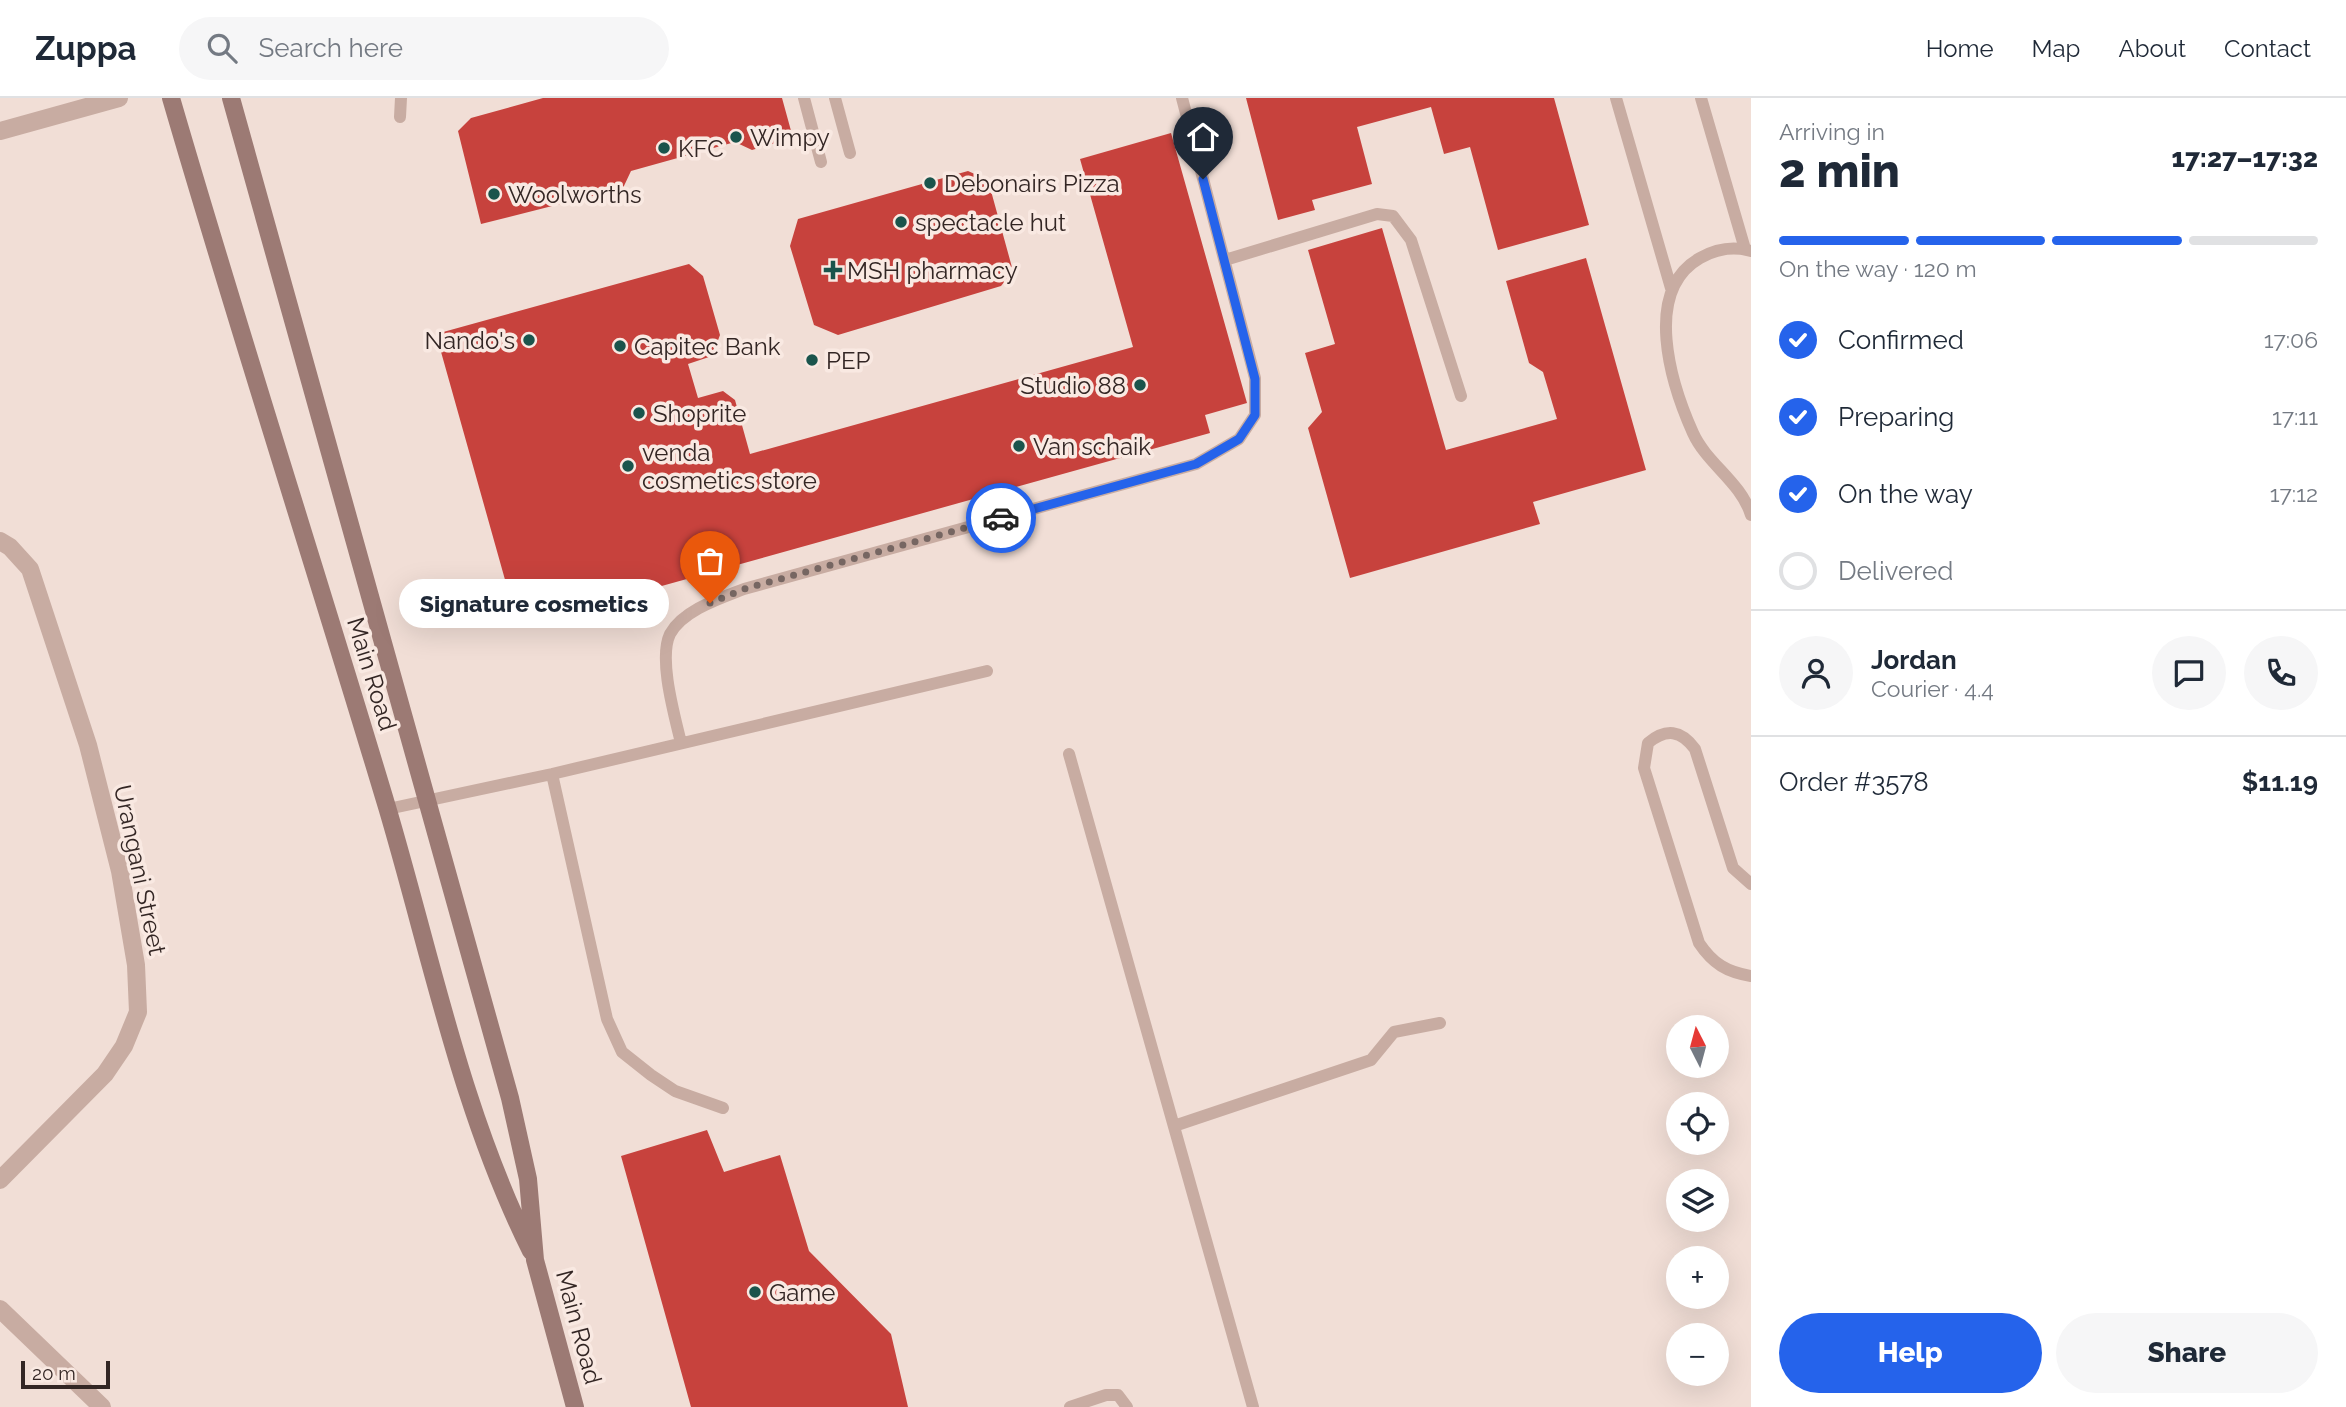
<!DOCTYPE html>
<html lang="en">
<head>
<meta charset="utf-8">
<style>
	:root { --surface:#fff; --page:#f6f6f7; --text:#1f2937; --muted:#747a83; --line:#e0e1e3; --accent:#2563eb }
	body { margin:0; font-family:Raleway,sans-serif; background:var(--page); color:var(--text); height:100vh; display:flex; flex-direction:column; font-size:26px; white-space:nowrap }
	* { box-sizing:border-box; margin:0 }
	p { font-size:23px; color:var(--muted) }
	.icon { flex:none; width:38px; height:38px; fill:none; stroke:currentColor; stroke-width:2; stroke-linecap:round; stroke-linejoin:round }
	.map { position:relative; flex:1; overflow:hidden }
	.side { display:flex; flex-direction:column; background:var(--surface); width:595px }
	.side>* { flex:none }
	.needle { width:46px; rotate:354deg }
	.tools { position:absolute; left:1666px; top:917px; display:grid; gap:14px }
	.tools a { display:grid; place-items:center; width:63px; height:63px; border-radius:50%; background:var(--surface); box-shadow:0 7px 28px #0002; font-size:35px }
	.scale { position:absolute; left:21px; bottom:18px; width:89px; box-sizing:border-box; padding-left:7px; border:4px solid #332624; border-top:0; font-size:19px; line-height:24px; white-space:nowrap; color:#332624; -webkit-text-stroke:5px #f9e9e2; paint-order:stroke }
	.pin { position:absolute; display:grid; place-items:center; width:60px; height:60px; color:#fff; margin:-72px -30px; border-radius:50% 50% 50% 0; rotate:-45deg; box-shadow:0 0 7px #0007 }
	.pin .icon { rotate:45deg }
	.courier { position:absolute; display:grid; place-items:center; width:70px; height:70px; margin:-35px; border:5px solid #2563eb; border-radius:50%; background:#fff; color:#222; box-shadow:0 2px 9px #0007 }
	.bubble { position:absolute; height:49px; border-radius:24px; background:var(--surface); box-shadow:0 7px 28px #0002; font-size:23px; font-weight:800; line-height:49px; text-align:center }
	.head em { font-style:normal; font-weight:800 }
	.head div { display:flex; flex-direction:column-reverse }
	.head { display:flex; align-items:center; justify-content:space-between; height:119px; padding:0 28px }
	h1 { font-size:46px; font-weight:800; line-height:52px }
	.bar { display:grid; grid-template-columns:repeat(4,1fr); gap:10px 7px; align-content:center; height:84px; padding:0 28px }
	.bar i { height:9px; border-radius:5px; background:var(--line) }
	.bar .on { background:var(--accent) }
	.bar p { grid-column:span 4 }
	.line { display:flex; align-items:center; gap:18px; padding:0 28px; border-top:2px solid var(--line) }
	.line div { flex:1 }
	.round { display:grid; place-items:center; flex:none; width:74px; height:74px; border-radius:37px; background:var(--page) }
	ol { padding:0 28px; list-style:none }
	li { display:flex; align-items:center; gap:21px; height:77px }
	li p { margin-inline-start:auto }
	li .icon { padding:7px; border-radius:50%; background:var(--accent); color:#fff; stroke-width:4 }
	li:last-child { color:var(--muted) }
	li i { width:38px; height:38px; border:4px solid var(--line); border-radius:50% }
	.cta { display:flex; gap:14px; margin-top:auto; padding:14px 28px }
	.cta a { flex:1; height:80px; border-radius:42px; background:var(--accent); color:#fff; font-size:28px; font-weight:800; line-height:80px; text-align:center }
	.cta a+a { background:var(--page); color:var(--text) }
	header { display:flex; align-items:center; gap:42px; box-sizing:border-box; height:98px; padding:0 35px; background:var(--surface); border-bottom:2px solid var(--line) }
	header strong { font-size:33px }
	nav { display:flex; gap:38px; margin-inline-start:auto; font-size:24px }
	.search { width:490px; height:63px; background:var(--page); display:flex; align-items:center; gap:18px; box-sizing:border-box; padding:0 24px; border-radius:38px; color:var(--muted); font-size:26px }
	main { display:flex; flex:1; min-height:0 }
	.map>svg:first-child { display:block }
</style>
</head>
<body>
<header>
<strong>Zuppa</strong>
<div class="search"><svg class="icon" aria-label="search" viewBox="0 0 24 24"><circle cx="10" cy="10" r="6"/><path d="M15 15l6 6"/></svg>Search here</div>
<nav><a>Home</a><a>Map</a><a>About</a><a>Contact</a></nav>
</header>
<main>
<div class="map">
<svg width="1751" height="1309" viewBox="0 0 1751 1309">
	<rect width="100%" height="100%" fill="#f1ded6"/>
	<!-- building -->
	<path fill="#c7423d" d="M543 0H782L793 40 752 52 735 44 631 73 623 90 481 126 458 33 471 20Z
		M1246 0H1554L1589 127 1498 152 1470 49 1444 56 1431 9 1357 29 1372 86 1312 102 1315 112 1278 122Z
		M1171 35 1247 305 1205 317 1210 335 518 528 436 236 689 166 703 178 720 237 712 258 688 266 698 300 723 293 735 302 750 356 1133 249 1080 61Z
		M968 73 988 82 1013 173 1001 188 838 237 814 227 790 148 798 121Z
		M1382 130 1446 352 1557 321 1543 274 1529 265 1506 183 1586 160 1646 372 1533 404 1540 426 1350 480 1308 330 1322 314 1305 255 1335 246 1308 152Z
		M707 1032 724 1074 780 1057 809 1153 891 1236 908 1309H691L621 1058Z"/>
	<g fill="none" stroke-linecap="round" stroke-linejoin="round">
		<!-- lane -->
		<path stroke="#c8aca2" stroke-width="12" d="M804 0 821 64
			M835 0 850 55
			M1616 0 1671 190
			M1701 0 1745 151
			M400 19 401 0
			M1751 153C1733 148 1716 151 1700 160 1642 193 1671 286 1693 335 1707 366 1741 384 1751 417
			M1225 162 1377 116 1393 118 1411 142 1461 298
			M681 645C675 619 658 561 670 536 683 512 721 500 744 491L1196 366 1239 341 1255 317V280L1182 0
			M1069 656 1253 1309
			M552 676 607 921 622 954 651 977 675 993 723 1010
			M388 711 552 676 987 573
			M1751 786 1733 770 1695 651C1681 632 1666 630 1648 645L1644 670 1699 845C1713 866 1727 874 1751 878
			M1174 1028 1371 962 1394 934 1440 925
			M1070 1309 1106 1297H1118L1127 1309"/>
		<!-- street -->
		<path stroke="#c8aca2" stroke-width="18" d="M0 33 119 0
			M0 443 10 449 30 471 88 647 120 773 136 867 138 914 124 948 105 976 0 1082
			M0 1211 102 1309"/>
		<!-- secondary -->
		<path stroke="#9c7a74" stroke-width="18" d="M171 0C240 237 316 472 387 709 431 857 461 1013 531 1153
			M231 0 510 1000 528 1081 535 1162 575 1309"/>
	</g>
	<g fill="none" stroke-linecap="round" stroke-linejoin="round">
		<!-- done -->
		<path stroke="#766662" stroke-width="7" stroke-dasharray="0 12.6" d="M710 505 744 491 1001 420"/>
		<!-- route -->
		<path stroke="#2563eb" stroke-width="9" d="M1001 420 1196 366 1239 341 1255 317V281L1203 81"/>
	</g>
	<!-- markers -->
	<g fill="#1a544c" stroke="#f9e9e2" stroke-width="2.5">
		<circle cx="736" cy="39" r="7"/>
		<circle cx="664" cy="50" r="7"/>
		<circle cx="930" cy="85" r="7"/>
		<circle cx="494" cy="96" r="7"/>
		<circle cx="901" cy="124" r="7"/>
		<path d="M829.5 161.5h7v7h7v7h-7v7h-7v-7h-7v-7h7z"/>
		<circle cx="529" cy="242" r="7"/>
		<circle cx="620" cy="248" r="7"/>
		<circle cx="812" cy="262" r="7"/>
		<circle cx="1140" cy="287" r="7"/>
		<circle cx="639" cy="315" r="7"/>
		<circle cx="1019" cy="348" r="7"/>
		<circle cx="628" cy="368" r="7"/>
		<circle cx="755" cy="1194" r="7"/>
	</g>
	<g text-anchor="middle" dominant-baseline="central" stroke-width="7" stroke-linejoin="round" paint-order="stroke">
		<!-- poi labels -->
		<g font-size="24" fill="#332624" stroke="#f9e9e2" text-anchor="start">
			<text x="750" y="39">Wimpy</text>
			<text x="678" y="50">KFC</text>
			<text x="944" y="85">Debonairs Pizza</text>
			<text x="508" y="96">Woolworths</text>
			<text x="915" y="124">spectacle hut</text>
			<text x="847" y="172">MSH pharmacy</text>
			<text x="515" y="242" text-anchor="end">Nando's</text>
			<text x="634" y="248">Capitec Bank</text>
			<text x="826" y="262">PEP</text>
			<text x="1126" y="287" text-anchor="end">Studio 88</text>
			<text x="653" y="315">Shoprite</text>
			<text x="1033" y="348">Van schaik</text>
			<text x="642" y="354">venda<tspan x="642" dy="28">cosmetics store</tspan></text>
			<text x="769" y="1194">Game</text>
		</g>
		<!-- street labels -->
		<g font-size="24" fill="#332624" stroke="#f9e9e2">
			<text transform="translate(372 576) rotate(73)">Main Road</text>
			<text transform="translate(140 772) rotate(78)">Urangani Street</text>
			<text transform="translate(579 1229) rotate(75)">Main Road</text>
		</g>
	</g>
</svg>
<div class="tools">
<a><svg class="needle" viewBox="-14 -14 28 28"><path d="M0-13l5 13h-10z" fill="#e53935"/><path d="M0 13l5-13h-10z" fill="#747a83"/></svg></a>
<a><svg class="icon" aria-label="locate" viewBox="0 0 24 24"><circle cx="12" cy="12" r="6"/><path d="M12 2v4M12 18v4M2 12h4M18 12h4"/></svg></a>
<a><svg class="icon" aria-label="layers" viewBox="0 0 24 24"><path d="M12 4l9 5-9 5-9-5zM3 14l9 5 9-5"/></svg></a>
<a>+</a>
<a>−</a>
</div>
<div class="scale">20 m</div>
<div class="pin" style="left:710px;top:505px;background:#ea580c"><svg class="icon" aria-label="bag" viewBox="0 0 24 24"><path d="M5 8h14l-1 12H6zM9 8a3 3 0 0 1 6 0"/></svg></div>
<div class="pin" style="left:1203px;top:81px;background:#1f2937"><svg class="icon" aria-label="home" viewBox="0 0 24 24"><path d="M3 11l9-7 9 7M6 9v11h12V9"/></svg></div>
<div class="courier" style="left:1001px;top:420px"><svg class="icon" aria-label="car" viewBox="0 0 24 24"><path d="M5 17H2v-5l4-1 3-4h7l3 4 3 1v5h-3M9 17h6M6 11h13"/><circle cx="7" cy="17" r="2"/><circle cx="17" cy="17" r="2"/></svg></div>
<div class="bubble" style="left:399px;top:481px;width:270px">Signature cosmetics</div>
</div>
<section class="side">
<div class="head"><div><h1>2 min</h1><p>Arriving in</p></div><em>17:27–17:32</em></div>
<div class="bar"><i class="on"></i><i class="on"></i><i class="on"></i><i></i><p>On the way · 120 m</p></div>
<ol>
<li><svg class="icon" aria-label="check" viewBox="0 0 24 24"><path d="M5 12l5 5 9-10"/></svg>Confirmed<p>17:06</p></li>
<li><svg class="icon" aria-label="check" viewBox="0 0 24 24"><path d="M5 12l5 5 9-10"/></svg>Preparing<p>17:11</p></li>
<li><svg class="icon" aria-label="check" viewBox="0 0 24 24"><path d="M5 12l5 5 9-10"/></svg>On the way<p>17:12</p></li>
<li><i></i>Delivered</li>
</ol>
<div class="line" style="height:126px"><a class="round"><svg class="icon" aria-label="person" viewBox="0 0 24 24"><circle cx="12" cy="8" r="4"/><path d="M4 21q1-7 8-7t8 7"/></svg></a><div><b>Jordan</b><p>Courier · 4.4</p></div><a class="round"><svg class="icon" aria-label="chat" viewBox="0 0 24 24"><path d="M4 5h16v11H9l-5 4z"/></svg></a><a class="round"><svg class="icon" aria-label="phone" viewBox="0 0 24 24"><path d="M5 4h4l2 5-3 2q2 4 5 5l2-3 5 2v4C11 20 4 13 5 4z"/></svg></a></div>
<div class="line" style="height:91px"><div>Order #3578</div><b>$11.19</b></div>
<div class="cta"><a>Help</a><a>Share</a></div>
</section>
</main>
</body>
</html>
